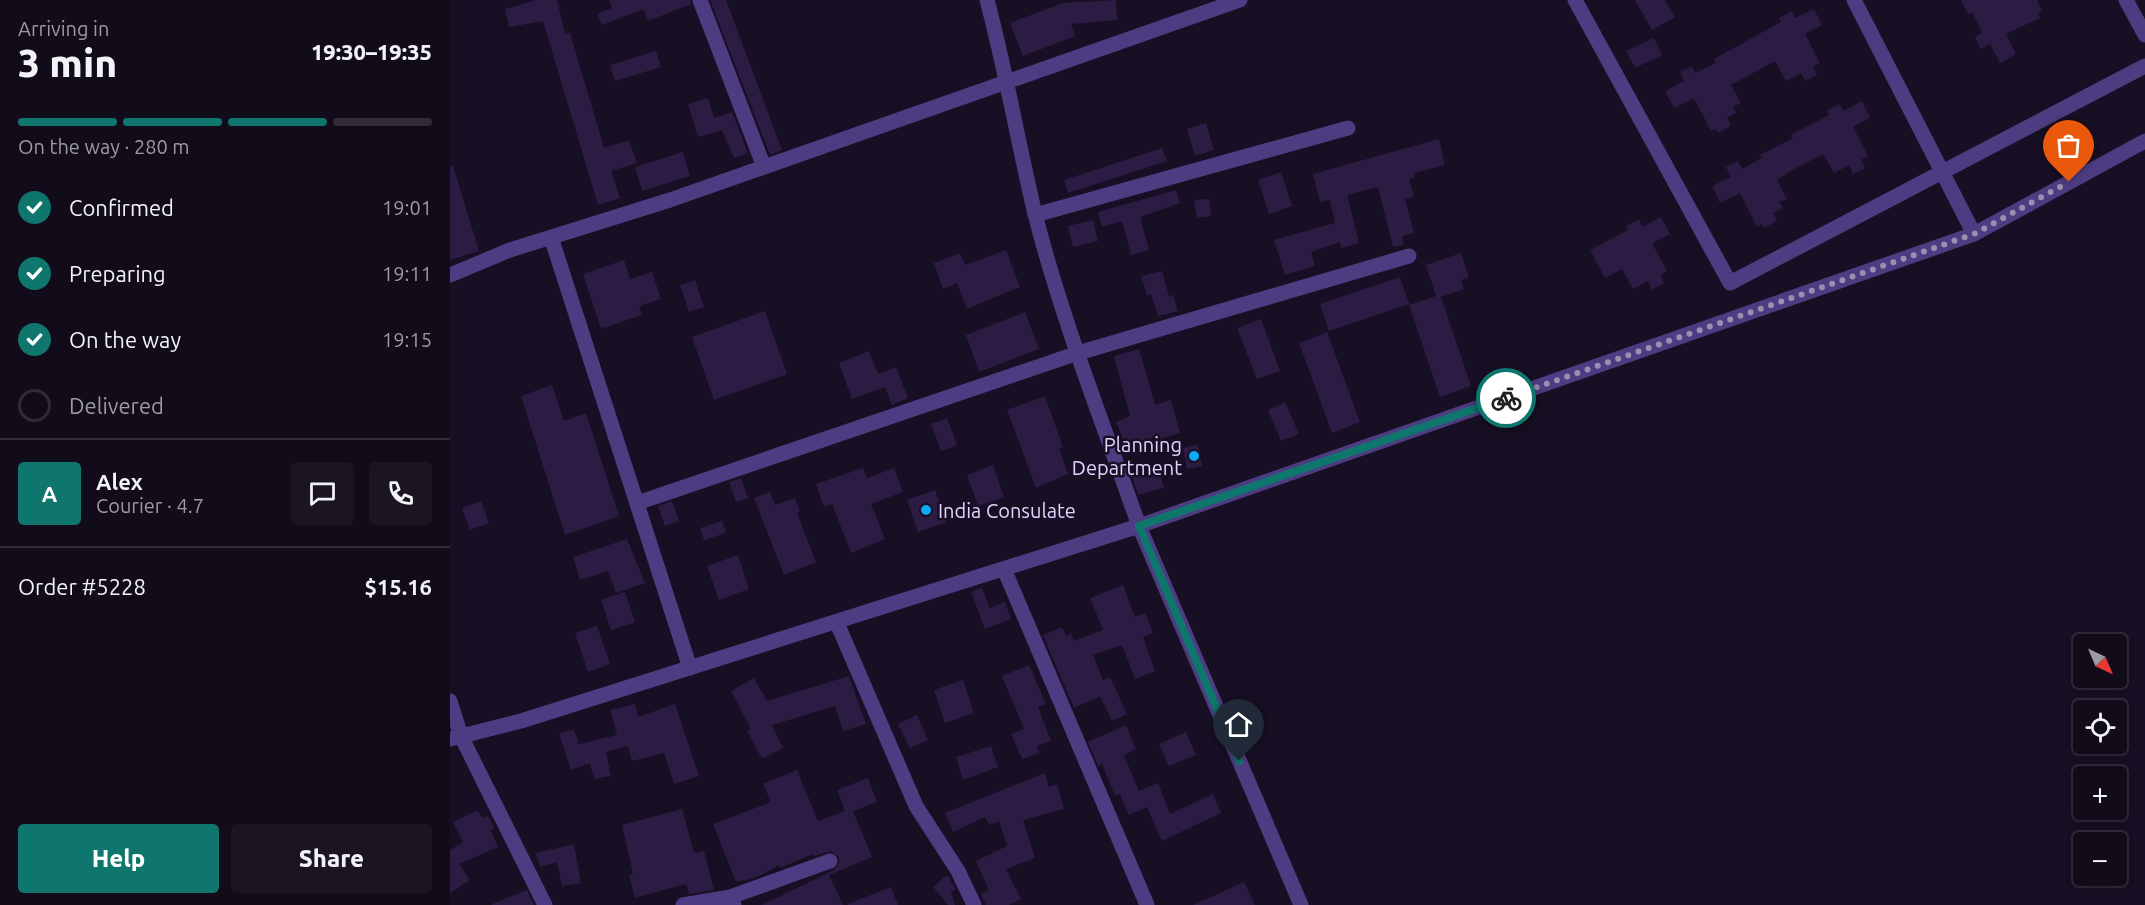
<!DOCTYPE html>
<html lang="en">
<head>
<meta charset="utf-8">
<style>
	:root { --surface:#110b1a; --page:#1a1423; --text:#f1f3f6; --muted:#9c9ba2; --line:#302b39; --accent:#0f766e }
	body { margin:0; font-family:Ubuntu,sans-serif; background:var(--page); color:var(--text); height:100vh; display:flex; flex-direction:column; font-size:22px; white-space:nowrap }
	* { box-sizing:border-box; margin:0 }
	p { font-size:20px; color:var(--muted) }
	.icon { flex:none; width:33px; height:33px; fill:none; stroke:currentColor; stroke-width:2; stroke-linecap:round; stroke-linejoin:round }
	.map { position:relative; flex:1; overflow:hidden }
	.side { display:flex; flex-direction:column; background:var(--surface); width:450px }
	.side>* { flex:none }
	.needle { width:39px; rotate:136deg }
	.controls { position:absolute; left:1623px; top:634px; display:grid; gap:12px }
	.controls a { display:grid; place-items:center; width:54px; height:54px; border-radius:6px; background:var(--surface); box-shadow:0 3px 9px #0003,0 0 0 2px var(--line); font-size:30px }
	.pin { position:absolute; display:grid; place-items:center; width:51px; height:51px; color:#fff; margin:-62px -26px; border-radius:50% 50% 50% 0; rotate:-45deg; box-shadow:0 0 6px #0007 }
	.pin .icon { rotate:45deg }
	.courier { position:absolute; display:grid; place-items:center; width:60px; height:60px; margin:-30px; border:4px solid #0f766e; border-radius:50%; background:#fff; color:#222; box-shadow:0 2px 8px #0007 }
	.summary em { font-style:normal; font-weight:800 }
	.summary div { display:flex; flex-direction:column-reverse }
	.summary { display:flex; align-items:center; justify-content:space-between; height:102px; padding:0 18px }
	h1 { font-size:39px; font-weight:800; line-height:45px }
	.bar { display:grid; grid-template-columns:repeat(4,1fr); gap:9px 6px; align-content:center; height:72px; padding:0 18px }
	.bar i { height:8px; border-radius:4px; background:var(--line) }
	.bar .active { background:var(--accent) }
	.bar p { grid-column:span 4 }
	.line { display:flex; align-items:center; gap:15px; padding:0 18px; border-top:2px solid var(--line) }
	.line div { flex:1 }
	.round { display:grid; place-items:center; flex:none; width:63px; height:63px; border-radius:6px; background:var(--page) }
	ol { padding:0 18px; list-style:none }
	li { display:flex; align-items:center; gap:18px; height:66px }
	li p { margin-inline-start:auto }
	li .icon { padding:6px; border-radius:50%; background:var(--accent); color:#fff; stroke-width:4 }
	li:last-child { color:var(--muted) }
	li i { width:33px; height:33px; border:3px solid var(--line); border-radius:50% }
	.primary-button { display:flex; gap:12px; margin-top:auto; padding:12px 18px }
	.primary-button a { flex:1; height:69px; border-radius:6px; background:var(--accent); color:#fff; font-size:24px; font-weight:800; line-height:69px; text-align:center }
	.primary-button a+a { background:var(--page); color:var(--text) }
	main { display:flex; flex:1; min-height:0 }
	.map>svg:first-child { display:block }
</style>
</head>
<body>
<main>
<section class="side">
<div class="summary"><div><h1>3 min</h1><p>Arriving in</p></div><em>19:30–19:35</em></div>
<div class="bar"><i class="active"></i><i class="active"></i><i class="active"></i><i></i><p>On the way · 280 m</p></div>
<ol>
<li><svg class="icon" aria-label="check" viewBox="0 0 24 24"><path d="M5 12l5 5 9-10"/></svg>Confirmed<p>19:01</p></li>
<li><svg class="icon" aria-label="check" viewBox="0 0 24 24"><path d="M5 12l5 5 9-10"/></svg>Preparing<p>19:11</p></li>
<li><svg class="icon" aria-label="check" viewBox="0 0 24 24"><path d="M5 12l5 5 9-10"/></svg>On the way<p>19:15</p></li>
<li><i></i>Delivered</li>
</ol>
<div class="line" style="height:108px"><b class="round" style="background:var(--accent);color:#fff">A</b><div><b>Alex</b><p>Courier · 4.7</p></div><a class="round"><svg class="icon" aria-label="chat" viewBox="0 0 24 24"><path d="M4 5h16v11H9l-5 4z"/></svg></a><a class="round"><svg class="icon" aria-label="phone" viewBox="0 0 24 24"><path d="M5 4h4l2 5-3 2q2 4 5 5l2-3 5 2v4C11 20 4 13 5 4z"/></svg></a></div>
<div class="line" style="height:78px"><div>Order #5228</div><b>$15.16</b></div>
<div class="primary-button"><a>Help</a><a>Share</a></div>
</section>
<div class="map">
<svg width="1695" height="905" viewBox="0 0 1695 905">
	<rect width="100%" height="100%" fill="#170f23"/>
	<!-- building -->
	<path fill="#2c1c44" d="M86 0H107L115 34 120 33 154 148 179 140 187 163 161 171 170 198 148 205 93 21 59 27 55 9Z
		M159 0H240L241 4 198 21 193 9 152 25 147 14 162 8Z
		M260 0H276L332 150 320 155Z
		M666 0 667 20 621 24 625 36 573 56 560 23 613 3Z
		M1185 0H1215L1225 17 1202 30Z
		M1511 0H1587L1592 11 1588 13 1590 18 1556 34 1566 54 1550 63 1540 44 1531 49 1525 37 1532 33 1522 12 1518 14Z
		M1364 9 1372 25 1355 34 1370 63 1363 67 1367 75 1355 81 1351 73 1336 81 1325 61 1281 85 1291 103 1283 107 1286 113 1277 118 1281 126 1268 133 1266 129 1261 131 1244 98 1224 108 1215 91 1234 81 1230 72 1242 66 1245 73 1266 63 1264 59 1331 22 1329 18 1342 11 1345 18Z
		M1204 38 1212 55 1185 68 1176 51Z
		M206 51 211 67 165 81 160 65Z
		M258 98 264 118 282 112 298 153 284 158 272 130 248 137 238 104Z
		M1412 101 1420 118 1403 127 1418 156 1411 160 1415 168 1403 174 1399 165 1384 173 1373 154 1342 170 1327 180 1337 199 1329 202 1333 208 1323 213 1327 221 1314 228 1312 224 1307 227 1290 193 1270 203 1262 186 1281 177 1276 167 1288 161 1292 169 1312 158 1310 155 1343 138 1341 135 1379 115 1377 110 1390 104 1393 111Z
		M756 123 764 150 745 156 737 129Z
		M989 139 995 165 964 173 965 177 959 179 964 197 955 199 964 233 952 236 954 245 943 247 928 187 897 195 909 243 891 248 890 242 861 252 865 266 835 275 824 240 885 223 880 200 870 202 863 174Z
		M712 148 717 161 618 193 614 180Z
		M233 152 240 176 192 191 185 167Z
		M0 166H3L29 251 0 260Z
		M831 172 842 206 819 214 808 180Z
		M726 190 730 203 690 217 699 250 681 255 672 221 652 227 648 212Z
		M759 199 761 216 747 218 744 200Z
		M1211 217 1220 234 1202 243 1217 271 1210 275 1214 283 1202 290 1198 281 1183 289 1172 269 1155 278 1140 250 1178 230 1176 226 1189 219 1192 227Z
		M643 220 648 241 623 247 618 226Z
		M556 250 570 287 517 309 507 283 493 289 484 263 510 253 515 265Z
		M1011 253 1019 277 1011 280 1014 289 991 297 1021 386 990 397 959 305 986 296 976 265Z
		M174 260 180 279 202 272 211 299 189 306 192 315 151 329 133 274Z
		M712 271 719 296 723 295 728 311 708 316 701 294 697 295 691 276Z
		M950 277 959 304 879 331 870 304Z
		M245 280 254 307 239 312 230 285Z
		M315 311 337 374 264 400 242 337Z
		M575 312 589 349 529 372 516 335Z
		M811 319 830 371 807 379 787 328Z
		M877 332 910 422 882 433 849 343Z
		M689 349 705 405 721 400 730 433 710 439 709 435 677 449 666 422 680 416 664 356Z
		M419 351 428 374 446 367 458 398 442 405 435 387 402 399 389 363Z
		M102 385 114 421 136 413 169 516 115 535 71 396Z
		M595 396 613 447 609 448 618 474 586 488 557 410Z
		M835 402 849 434 831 441 818 410Z
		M497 418 507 445 491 451 481 424Z
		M748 445 752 466 737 469 733 448Z
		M543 465 554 497 528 506 517 475Z
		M708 465 714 488 688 495 681 473Z
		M413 468 417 478 444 468 453 492 421 504 435 539 401 553 382 504 374 507 366 484Z
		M291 478 298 498 286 502 279 482Z
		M485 490 497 522 468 532 457 500Z
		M320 492 325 505 345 498 350 511 347 513 366 562 334 575 304 498Z
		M31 501 39 523 20 530 12 508Z
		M222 501 229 521 215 526 208 506Z
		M272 521 276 533 254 540 250 528Z
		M177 539 195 583 166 593 158 571 130 580 123 557Z
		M288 555 299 589 269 600 257 566Z
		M673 585 685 617 695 613 703 633 693 637 705 671 685 679 672 645 643 655 653 680 660 677 677 714 662 721 650 696 624 708 593 635 612 627 616 636 621 633 624 641 653 630 640 598Z
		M532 588 540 608 555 602 561 619 535 629 521 592Z
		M175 592 185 622 161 630 151 600Z
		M147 626 160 664 138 672 125 633Z
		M579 665 596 704 588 707 601 741 587 746 589 753 572 759 561 734 574 729 552 676Z
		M399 676 416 724 393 731 385 706 322 725 333 748 312 759 297 730 301 729 281 691 304 678 317 701Z
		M513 680 524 713 495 723 484 690Z
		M185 704 188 717 225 704 249 776 224 784 214 753 182 761 178 746 156 752 161 776 144 779 140 763 121 770 109 734 124 729 129 744 167 735 160 710Z
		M467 715 478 740 460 748 448 724Z
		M676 725 686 749 674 755 689 791 708 783 720 814 763 794 771 813 712 841 697 807 679 815 670 794 665 796 652 764 648 766 638 742Z
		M736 732 746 755 719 766 709 744Z
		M541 746 548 767 513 780 506 757Z
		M347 770 368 821 395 811 387 790 418 778 427 802 403 811 422 857 379 875 393 905H312L384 870 389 863V857L381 851 364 856 363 854 330 868 329 865 307 877 286 882 263 824 321 802 313 784Z
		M595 773 599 787 607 784 614 809 573 820 585 858 556 869 571 899 559 905H536L531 894 539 890 526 861 557 846 549 821 539 825 535 817 503 832 495 813Z
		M232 809 244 853 254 851 264 890 239 894 236 884 185 898 179 875 183 874 172 825Z
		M28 810 32 818 38 816 44 828 41 830 48 847 9 864 20 880 0 893V850L13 842 3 822Z
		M124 844 131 883 112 886 107 862 90 867 86 853Z
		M497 875 506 889 501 892 505 905H498L483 887Z
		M794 882 805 905H743Z
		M441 887 448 905H398V904Z
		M77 890 84 905H42V904Z"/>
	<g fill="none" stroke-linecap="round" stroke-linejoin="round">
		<!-- minor -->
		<path stroke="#4d3c81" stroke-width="15" d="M250 0 314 167
			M537 0C556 71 568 143 585 214 612 320 653 423 689 526L1524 234 1695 141
			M1125 0 1280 283 1695 66
			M1404 0 1524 234
			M1676 0 1695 35
			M585 215 898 128
			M101 237 240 668
			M0 275 60 250 220 200 790 0
			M187 503 628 353 959 256
			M554 569 697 905
			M387 623 466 806 508 871 524 905
			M11 736 95 905
			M280 897 380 861
			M233 905 280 897 284 905"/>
		<!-- tertiary -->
		<path stroke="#4d3c81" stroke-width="15" d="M0 701 11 736
			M0 739 71 721 689 526 851 905"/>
	</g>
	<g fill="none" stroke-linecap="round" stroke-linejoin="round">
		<!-- done -->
		<path stroke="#9a8eb1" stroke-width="6" stroke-dasharray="0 10.8" d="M1056 398 1524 234 1619 182"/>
		<!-- route -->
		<path stroke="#0f766e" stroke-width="8" d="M789 761 689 526 1056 398"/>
	</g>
	<!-- markers -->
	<g fill="#09a9f4" stroke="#170f23" stroke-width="2">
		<circle cx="744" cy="456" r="6"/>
		<circle cx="476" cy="510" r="6"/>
	</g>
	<g text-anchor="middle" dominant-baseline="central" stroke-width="5" stroke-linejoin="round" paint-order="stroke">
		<!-- poi labels -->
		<g font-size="20" fill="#e1d3fd" stroke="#170f23" text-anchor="end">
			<text x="732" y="444">Planning<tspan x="732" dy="23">Department</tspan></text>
			<text x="488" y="510" text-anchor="start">India Consulate</text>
		</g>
	</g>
</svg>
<div class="controls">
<a><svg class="needle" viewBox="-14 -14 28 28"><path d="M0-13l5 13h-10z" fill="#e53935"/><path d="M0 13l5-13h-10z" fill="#9c9ba2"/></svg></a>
<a><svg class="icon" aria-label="locate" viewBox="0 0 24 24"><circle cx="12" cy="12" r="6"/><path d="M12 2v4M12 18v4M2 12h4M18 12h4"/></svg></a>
<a>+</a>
<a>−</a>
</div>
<div class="pin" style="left:1619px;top:182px;background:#ea580c"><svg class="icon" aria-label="bag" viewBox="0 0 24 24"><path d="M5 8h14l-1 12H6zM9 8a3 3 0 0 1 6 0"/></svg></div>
<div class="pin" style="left:789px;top:761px;background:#1f2937"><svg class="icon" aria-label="home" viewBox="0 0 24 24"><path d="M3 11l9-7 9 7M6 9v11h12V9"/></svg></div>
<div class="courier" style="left:1056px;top:398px"><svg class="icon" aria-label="bike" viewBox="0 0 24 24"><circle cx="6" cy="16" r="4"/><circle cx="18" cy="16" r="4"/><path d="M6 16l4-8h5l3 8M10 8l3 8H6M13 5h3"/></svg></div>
</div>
</main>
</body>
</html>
